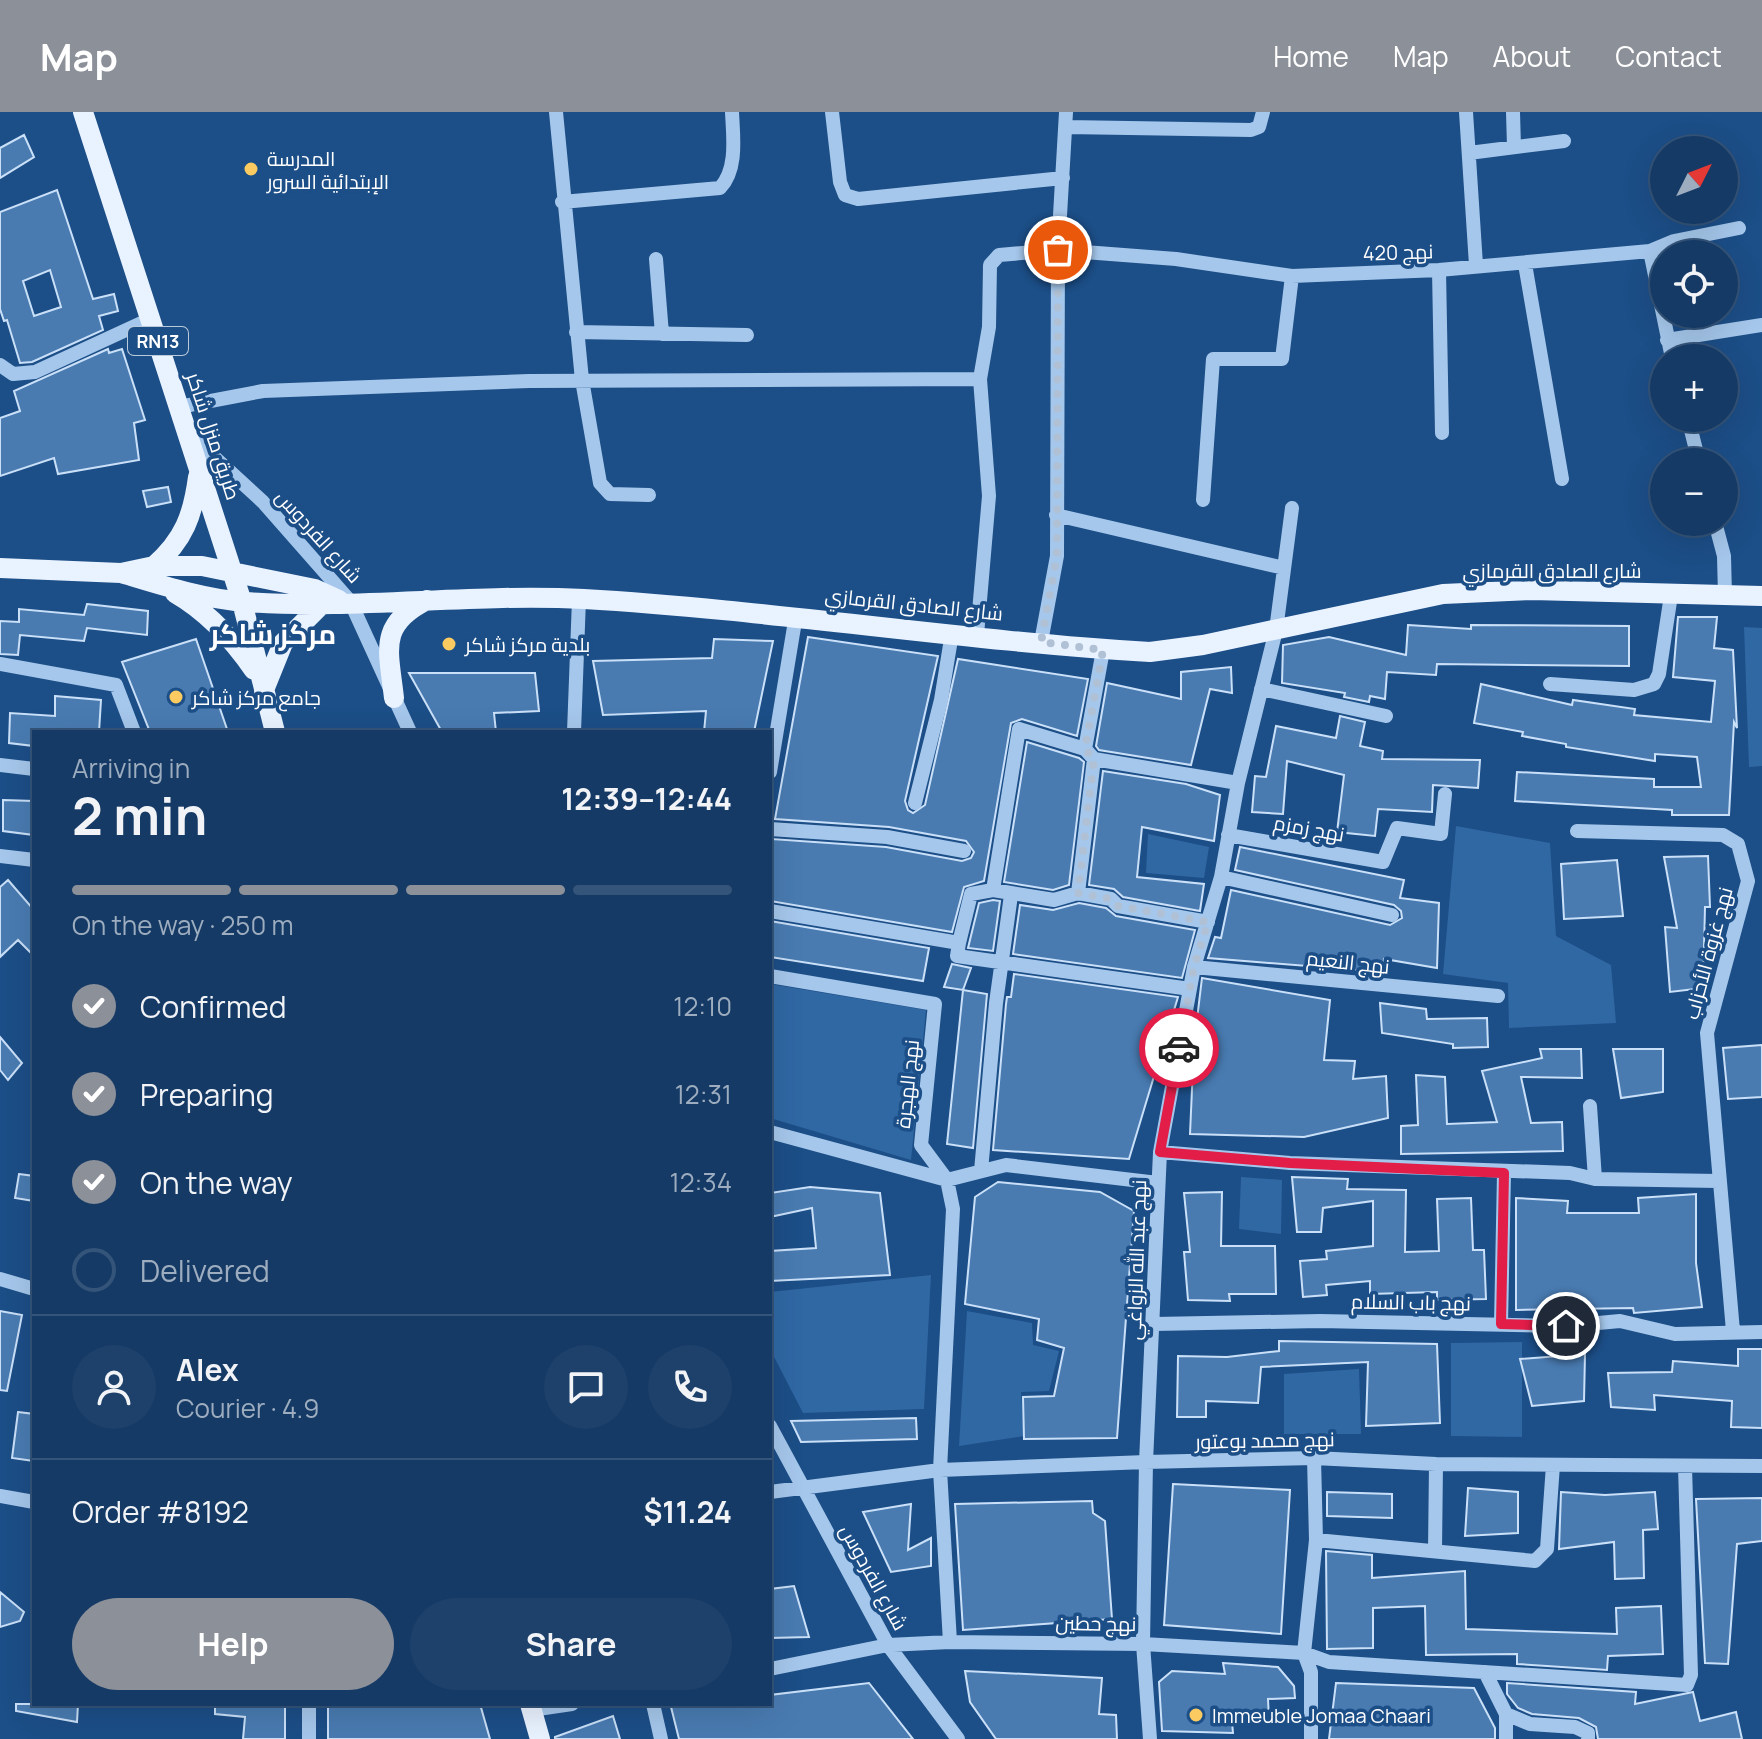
<!DOCTYPE html>
<html lang="en">
<head>
<meta charset="utf-8">
<style>
	:root { --surface:#153a65; --page:#1e416b; --text:#f1f3f6; --muted:#9dadbf; --line:#345479; --accent:#8c9099 }
	body { margin:0; font-family:Manrope,Cairo,sans-serif; background:var(--page); color:var(--text); height:100vh; display:flex; flex-direction:column; font-size:30px; white-space:nowrap }
	* { box-sizing:border-box; margin:0 }
	p { font-size:26px; color:var(--muted) }
	.icon { flex:none; width:44px; height:44px; fill:none; stroke:currentColor; stroke-width:2; stroke-linecap:round; stroke-linejoin:round }
	.map { position:relative; flex:1; overflow:hidden }
	.details { position:absolute; left:32px; top:618px; width:740px; height:976px; display:flex; flex-direction:column; background:var(--surface); border-radius:0px; box-shadow:0 8px 32px #0002,0 0 0 2px var(--line) }
	.details>* { flex:none }
	.needle { width:52px; rotate:48deg }
	.tools { position:absolute; left:1650px; top:24px; display:grid; gap:16px }
	.tools a { display:grid; place-items:center; width:88px; height:88px; border-radius:50%; background:var(--surface); box-shadow:0 8px 32px #0002,0 0 0 2px var(--line); font-size:40px }
	.pin { position:absolute; display:grid; place-items:center; width:68px; height:68px; color:#fff; margin:-34px; border:4px solid #fff; border-radius:50%; box-shadow:0 2px 8px #0007 }
	.courier { position:absolute; display:grid; place-items:center; width:80px; height:80px; margin:-40px; border:6px solid #e11d48; border-radius:50%; background:#fff; color:#222; box-shadow:0 2px 10px #0007 }
	.overview em { font-style:normal; font-weight:700 }
	.overview div { display:flex; flex-direction:column-reverse }
	.overview { display:flex; align-items:center; justify-content:space-between; height:136px; padding:0 40px }
	h1 { font-size:52px; font-weight:700; line-height:60px }
	.bar { display:grid; grid-template-columns:repeat(4,1fr); gap:12px 8px; align-content:center; height:96px; padding:0 40px }
	.bar i { height:10px; border-radius:6px; background:var(--line) }
	.bar .selected { background:var(--accent) }
	.bar p { grid-column:span 4 }
	.line { display:flex; align-items:center; gap:20px; padding:0 40px; border-top:2px solid var(--line) }
	.line div { flex:1 }
	.round { display:grid; place-items:center; flex:none; width:84px; height:84px; border-radius:42px; background:var(--page) }
	ol { padding:0 40px; list-style:none }
	li { display:flex; align-items:center; gap:24px; height:88px }
	li p { margin-inline-start:auto }
	li .icon { padding:8px; border-radius:50%; background:var(--accent); color:#fff; stroke-width:4 }
	li:last-child { color:var(--muted) }
	li i { width:44px; height:44px; border:4px solid var(--line); border-radius:50% }
	.primary-button { display:flex; gap:16px; margin-top:auto; padding:16px 40px }
	.primary-button a { flex:1; height:92px; border-radius:48px; background:var(--accent); color:#fff; font-size:32px; font-weight:700; line-height:92px; text-align:center }
	.primary-button a+a { background:var(--page); color:var(--text) }
	header { display:flex; align-items:center; gap:48px; box-sizing:border-box; height:112px; padding:0 40px; background:var(--accent); color:#fff }
	header strong { font-size:38px }
	nav { display:flex; gap:44px; margin-inline-start:auto; font-size:28px }
	.map>svg:first-child { display:block }
</style>
</head>
<body>
<header>
<strong>Map</strong>
<nav><a>Home</a><a>Map</a><a>About</a><a>Contact</a></nav>
</header>
<div class="map">
<svg width="1762" height="1627" viewBox="0 0 1762 1627">
	<rect width="100%" height="100%" fill="#1c4e87"/>
	<!-- green -->
	<path fill="#3068a4" d="M1744 515 1762 516V654L1749 655Z
		M1456 714 1550 731 1556 824 1611 853 1616 911 1509 916 1508 871 1443 862Z
		M1148 722 1209 735 1204 766 1146 761Z
		M770 872 926 898 911 1048 770 1006Z
		M1241 1065 1282 1068 1281 1122 1239 1117Z
		M931 1163 924 1297 803 1301 770 1237V1180Z
		M967 1199 1032 1211 1033 1233 1059 1239 1049 1279 1021 1280 1024 1324 959 1334Z
		M1522 1230V1325L1451 1324V1231Z
		M1359 1257 1361 1322H1284V1262Z"/>
	<!-- building -->
	<path fill="#497bb1" stroke="#cae0f8" stroke-width="2" fill-rule="evenodd" d="M24 23 34 45 0 66V36Z
		M57 78 93 187 114 182 118 199 99 204 103 218 32 250 20 251 7 208 4 209 0 197V100ZM50 158 61 195 34 204 23 169Z
		M108 237 109 241 122 237 145 308 134 311 139 348 58 362 54 346 0 364V306L20 299 14 279Z
		M168 375 171 390 147 395 143 379Z
		M87 492 148 499 147 523 87 516 84 529 20 523 18 543 0 542V509L19 510V497L84 503Z
		M1678 505H1717L1714 536 1733 538 1737 616 1734 610 1729 703H1672V698L1515 689 1517 660 1654 667V675H1701L1697 645 1655 642V649L1566 635V632L1522 624 1523 620 1474 611 1481 572 1572 593 1573 588 1635 597 1634 603 1711 610 1715 569 1673 565Z
		M1408 513 1471 517V513L1629 514V554L1437 552 1436 563 1387 560 1385 587 1370 584 1369 590 1344 585 1345 581 1282 571 1283 533 1329 525 1406 543Z
		M808 525 938 544 905 689 908 698 913 701 925 693 958 547 1088 567 1077 624 1022 607 1011 611 984 769 964 775 952 820 770 789 772 727 886 735 962 749 971 746 974 740 966 729 889 715 775 707Z
		M196 527 228 620H150L122 550Z
		M714 527 773 529 754 620H704L706 599 603 603 593 549 712 546Z
		M1231 555 1232 581 1210 577 1191 653 1099 638 1096 634 1107 571 1181 587V560Z
		M409 561H535L539 599 494 601 496 620H442Z
		M55 584 101 588 99 620H34V634L9 631 10 601 55 604Z
		M1340 604 1365 610 1360 634 1383 639 1382 647 1480 648 1478 676 1433 673 1432 700 1378 697 1375 724 1337 720 1344 663 1287 649 1283 702 1252 700 1255 664 1266 665 1276 614 1336 626Z
		M1027 630 1079 646 1084 650 1069 773 1053 778 1004 770Z
		M1103 659 1186 672 1220 683 1214 729 1142 715 1137 765 1204 772 1200 799 1123 785 1114 777 1089 773Z
		M3 688 34 689V723L3 719Z
		M1240 735 1404 768 1400 786 1439 791 1437 856 1384 847 1382 860 1208 846 1215 825 1221 826 1231 778 1390 813 1402 806 1401 799 1394 793 1235 758Z
		M1708 744 1710 795H1705L1703 876 1670 880 1665 815 1677 816 1664 745Z
		M1617 748 1623 804 1564 807 1561 752Z
		M8 768 34 798V844L18 828 0 845V775Z
		M993 788 1000 789 993 839 968 836 979 791Z
		M1079 791 1106 796 1116 804 1195 818 1182 866 1013 842 1020 793 1053 798Z
		M770 809 929 836 923 869 770 845Z
		M952 852 971 856 963 878 944 875Z
		M1014 862 1178 885 1129 1047 993 1038 1006 892 1007 885H1011Z
		M1202 866 1330 888 1324 948 1355 949 1353 967 1386 964 1388 1006 1304 1025 1190 1022 1194 932Z
		M963 878 987 882 973 1036 947 1032Z
		M1380 891 1426 897 1427 907 1487 906 1488 935 1453 936V932L1382 921Z
		M0 925 22 951 8 968 0 958Z
		M1762 933V985L1728 987 1723 936Z
		M1540 937H1581L1582 966 1521 965 1531 1011 1562 1010 1563 1039 1401 1042V1014L1418 1013 1416 963 1445 965 1447 1012 1497 1010 1482 959 1542 946Z
		M1613 937H1663V980L1621 986Z
		M19 1062 34 1064V1089L15 1086Z
		M1292 1065 1348 1067 1347 1077 1406 1078 1405 1140 1439 1139 1437 1087 1471 1086 1473 1138H1484L1486 1187 1437 1188V1180L1370 1182V1169L1326 1173 1327 1183 1303 1185 1300 1149 1327 1147 1326 1139 1373 1134V1089L1323 1096 1321 1120H1297Z
		M998 1070 1100 1080 1134 1099 1117 1326 1024 1327 1023 1285 1054 1284 1064 1236 1037 1228 1039 1207 965 1192 975 1085Z
		M810 1075 880 1081 890 1163 770 1169V1139L816 1136 812 1096 770 1105V1081Z
		M1222 1080 1221 1134H1275L1276 1182H1229L1230 1189 1188 1188 1184 1140H1190L1184 1081Z
		M1696 1082V1151L1702 1195 1634 1201 1633 1196 1516 1198V1086L1568 1089 1567 1101H1639L1638 1086Z
		M0 1199 22 1203 7 1279 0 1278Z
		M1279 1229 1437 1232 1440 1311 1366 1314 1368 1250 1261 1255 1258 1291 1206 1289V1305H1177L1178 1244 1227 1245 1279 1239Z
		M1738 1237H1762V1316L1731 1315 1732 1289 1654 1283 1655 1298 1611 1295 1608 1261 1672 1260 1673 1249 1738 1254Z
		M1585 1242 1584 1289 1532 1294 1520 1247Z
		M18 1300 34 1302V1349L12 1346Z
		M916 1306 917 1327 801 1330 791 1309Z
		M1173 1372 1290 1378 1281 1522 1164 1513Z
		M1468 1376 1518 1380V1421L1465 1424Z
		M1327 1380 1392 1382V1406L1327 1404Z
		M1561 1380 1605 1383 1655 1380 1658 1417 1643 1418 1644 1466 1615 1467 1614 1430 1559 1437Z
		M1762 1386V1429L1737 1432 1728 1552 1705 1551 1696 1387Z
		M1092 1389 1093 1401 1105 1409 1112 1507 963 1518 955 1392Z
		M911 1392 908 1438 931 1426V1454L891 1460 863 1400Z
		M1326 1439 1372 1443V1466L1465 1459 1466 1517 1617 1522 1616 1496 1661 1494 1663 1542 1608 1544 1607 1558 1517 1552V1542L1426 1543 1425 1494 1373 1496V1536L1327 1537Z
		M794 1474 809 1525 770 1526V1477Z
		M0 1480 24 1500 20 1509 0 1515Z
		M1223 1551 1278 1555 1294 1574 1295 1586 1268 1587 1269 1608 1232 1610 1233 1621 1162 1619 1159 1570 1172 1559 1225 1562Z
		M965 1559 1102 1566 1099 1602 1116 1603 1117 1627H996L970 1590Z
		M869 1571 913 1627H679L671 1595 770 1592V1583Z
		M1336 1571 1474 1576 1495 1616V1627H1329Z
		M1507 1571 1636 1580 1635 1592 1693 1580 1700 1609 1736 1600 1742 1627H1598L1596 1615 1579 1606 1532 1602 1518 1596 1507 1582Z
		M16 1592H78L77 1610 16 1599Z
		M215 1592H285V1627H243L245 1605 215 1602Z
		M328 1592H480L490 1627H328Z
		M613 1604 620 1627H555V1625Z"/>
	<g fill="none" stroke-linecap="round" stroke-linejoin="round">
		<!-- minor -->
		<path stroke="#a5c7eb" stroke-width="14" d="M556 0 582 268 600 371 610 382 649 383
			M832 0 840 70 845 83 858 87 1063 66
			M1466 0 1476 153
			M1513 0 1514 35
			M1067 15 1251 18 1259 15 1263 0
			M1469 41 1564 29
			M562 90 720 76C738 57 733 24 732 0
			M1650 139 1674 129 1739 116
			M656 147 662 222
			M1525 152 1562 367
			M1439 158 1442 321
			M576 220 747 223
			M1667 228 1762 213
			M0 253 13 262 35 260 150 207
			M179 295 263 279 529 269 980 267
			M1688 306 1699 350
			M190 323 263 390 350 489 410 620
			M1203 388 1213 247H1282L1292 164
			M1056 403 1284 456
			M1715 410 1724 444 1725 484
			M977 523 989 384 980 267 989 215 990 153 999 143 1058 138 1176 147 1292 164 1439 158 1650 139 1672 246
			M1041 530 1057 444 1058 138 1066 0
			M1103 538 1085 637 1094 647 1238 671
			M0 552 116 573 134 620
			M1550 572 1634 578 1654 572 1659 562 1671 483
			M1261 577 1386 604
			M574 620 579 487
			M0 653 34 657
			M770 660 796 503
			M915 691 941 588 952 521
			M770 717 887 725 964 739
			M1577 719 1723 723 1738 732 1748 769 1707 921 1733 1219
			M1228 723 1383 750 1397 716 1441 722 1445 682
			M0 744 34 748
			M1221 765 1392 803
			M993 778 1019 617 1085 637
			M1078 781 1094 647
			M770 799 959 831 971 782 993 778 1054 788 1078 781 1111 787 1118 794 1208 810
			M959 831 957 844 1190 877
			M1194 855 1498 884
			M770 864 935 892 921 1033 947 1068 953 1097 940 1358 950 1530
			M1590 994 1595 1067
			M770 1020 947 1068 1006 1053 1158 1071
			M1160 1040 1290 1051 1570 1061 1595 1067 1719 1069
			M981 1059 996 891 1011 783
			M0 1167 34 1177
			M1154 1212 1320 1209 1566 1214 1620 1209 1675 1222 1762 1220
			M1501 1212 1504 1061
			M770 1314 888 1533 958 1627
			M770 1380 940 1358 1146 1350 1314 1346 1436 1352 1762 1354
			M0 1384 34 1390
			M1316 1428 1535 1449 1547 1437 1553 1353
			M1435 1439 1436 1352
			M770 1557 888 1533 950 1530 1143 1532 1304 1541 1329 1550 1687 1573 1691 1563 1685 1354
			M1485 1560 1506 1602V1627
			M309 1592V1627
			M653 1592 661 1627
			M531 1598 572 1592
			M1506 1602 1530 1612 1575 1615 1588 1621V1627
			M1150 1627 1143 1532 1146 1350 1160 1040 1194 855 1221 765 1238 671 1276 518 1292 396
			M1311 1627V1560L1304 1541 1316 1428 1314 1346"/>
		<!-- major -->
		<path stroke="#e9f2ff" stroke-width="20" d="M83 0 242 490 275 620
			M154 454C184 428 193 403 198 365
			M0 456 121 461 154 454H202L315 477 339 488
			M121 461C161 473 204 487 245 490 357 498 471 481 584 487 773 498 961 529 1150 540L1203 533 1443 482 1532 478 1762 484
			M175 481C208 500 232 526 254 558
			M264 578 283 531 322 492
			M394 586C389 539 377 513 427 488
			M530 1592 540 1627"/>
	</g>
	<g fill="none" stroke-linecap="round" stroke-linejoin="round">
		<!-- done -->
		<path stroke="#b0c1d5" stroke-width="8" stroke-dasharray="0 14.4" d="M1058 138 1057 444 1041 530 1103 538 1085 637 1094 647 1078 781 1111 787 1118 794 1208 810 1194 855 1179 936"/>
		<!-- route -->
		<path stroke="#e11d48" stroke-width="10" d="M1179 936 1160 1040 1290 1051 1504 1061 1501 1212 1566 1214"/>
	</g>
	<!-- markers -->
	<g fill="#fbcb62" stroke="#1c4e87" stroke-width="3">
		<circle cx="251" cy="57" r="8"/>
		<circle cx="449" cy="532" r="8"/>
		<circle cx="176" cy="585" r="8"/>
		<circle cx="1196" cy="1603" r="8"/>
	</g>
	<g text-anchor="middle" dominant-baseline="central" stroke-width="7" stroke-linejoin="round" paint-order="stroke">
		<!-- shield labels -->
		<rect fill="#1c4e87" stroke="#bbcadb" stroke-width="2" x="128" y="215" width="60" height="28" rx="6"/>
		<g font-size="18" font-weight="bold" fill="#fff">
			<text x="158" y="229">RN13</text>
		</g>
		<!-- poi labels -->
		<g font-size="20" fill="#fff" stroke="#1c4e87" text-anchor="start">
			<text x="267" y="46">المدرسة<tspan x="267" dy="23">الإبتدائية السرور</tspan></text>
			<text x="465" y="532">بلدية مركز شاكر</text>
			<text x="192" y="585">جامع مركز شاكر</text>
			<text x="1212" y="1603">Immeuble Jomaa Chaari</text>
		</g>
		<!-- street labels -->
		<g font-size="20" fill="#fff" stroke="#1c4e87">
			<text transform="translate(1398 140) rotate(-2)">نهج 420</text>
			<text transform="translate(214 324) rotate(72)">طريق منزل شاكر</text>
			<text transform="translate(319 424) rotate(48)">شارع الفردوس</text>
			<text x="1552" y="458">شارع الصادق القرمازي</text>
			<text transform="translate(914 492) rotate(6)">شارع الصادق القرمازي</text>
			<text transform="translate(1309 716) rotate(10)">نهج زمزم</text>
			<text transform="translate(1708 841) rotate(-75)">نهج غزوة الأحزاب</text>
			<text transform="translate(1348 850) rotate(6)">نهج النعيم</text>
			<text transform="translate(907 972) rotate(-84)">نهج الهجرة</text>
			<text transform="translate(1136 1148) rotate(-88)">نهج عبد الله الزواغي</text>
			<text transform="translate(1411 1190) rotate(1)">نهج باب السلام</text>
			<text transform="translate(1265 1328) rotate(-1)">نهج محمد بوعتور</text>
			<text transform="translate(874 1465) rotate(61)">شارع الفردوس</text>
			<text transform="translate(1096 1511) rotate(1)">نهج حطين</text>
		</g>
		<!-- district labels -->
		<g font-size="28" font-weight="bold" fill="#fff" stroke="#1c4e87">
			<text x="273" y="521">مركز شاكر</text>
		</g>
	</g>
</svg>
<div class="tools">
<a><svg class="needle" viewBox="-14 -14 28 28"><path d="M0-13l5 13h-10z" fill="#e53935"/><path d="M0 13l5-13h-10z" fill="#9dadbf"/></svg></a>
<a><svg class="icon" aria-label="locate" viewBox="0 0 24 24"><circle cx="12" cy="12" r="6"/><path d="M12 2v4M12 18v4M2 12h4M18 12h4"/></svg></a>
<a>+</a>
<a>−</a>
</div>
<div class="pin" style="left:1058px;top:138px;background:#ea580c"><svg class="icon" aria-label="bag" viewBox="0 0 24 24"><path d="M5 8h14l-1 12H6zM9 8a3 3 0 0 1 6 0"/></svg></div>
<div class="pin" style="left:1566px;top:1214px;background:#1f2937"><svg class="icon" aria-label="home" viewBox="0 0 24 24"><path d="M3 11l9-7 9 7M6 9v11h12V9"/></svg></div>
<div class="courier" style="left:1179px;top:936px"><svg class="icon" aria-label="car" viewBox="0 0 24 24"><path d="M5 17H2v-5l4-1 3-4h7l3 4 3 1v5h-3M9 17h6M6 11h13"/><circle cx="7" cy="17" r="2"/><circle cx="17" cy="17" r="2"/></svg></div>
<section class="details">
<div class="overview"><div><h1>2 min</h1><p>Arriving in</p></div><em>12:39–12:44</em></div>
<div class="bar"><i class="selected"></i><i class="selected"></i><i class="selected"></i><i></i><p>On the way · 250 m</p></div>
<ol>
<li><svg class="icon" aria-label="check" viewBox="0 0 24 24"><path d="M5 12l5 5 9-10"/></svg>Confirmed<p>12:10</p></li>
<li><svg class="icon" aria-label="check" viewBox="0 0 24 24"><path d="M5 12l5 5 9-10"/></svg>Preparing<p>12:31</p></li>
<li><svg class="icon" aria-label="check" viewBox="0 0 24 24"><path d="M5 12l5 5 9-10"/></svg>On the way<p>12:34</p></li>
<li><i></i>Delivered</li>
</ol>
<div class="line" style="height:144px"><a class="round"><svg class="icon" aria-label="person" viewBox="0 0 24 24"><circle cx="12" cy="8" r="4"/><path d="M4 21q1-7 8-7t8 7"/></svg></a><div><b>Alex</b><p>Courier · 4.9</p></div><a class="round"><svg class="icon" aria-label="chat" viewBox="0 0 24 24"><path d="M4 5h16v11H9l-5 4z"/></svg></a><a class="round"><svg class="icon" aria-label="phone" viewBox="0 0 24 24"><path d="M5 4h4l2 5-3 2q2 4 5 5l2-3 5 2v4C11 20 4 13 5 4z"/></svg></a></div>
<div class="line" style="height:104px"><div>Order #8192</div><b>$11.24</b></div>
<div class="primary-button"><a>Help</a><a>Share</a></div>
</section>
</div>
</body>
</html>
